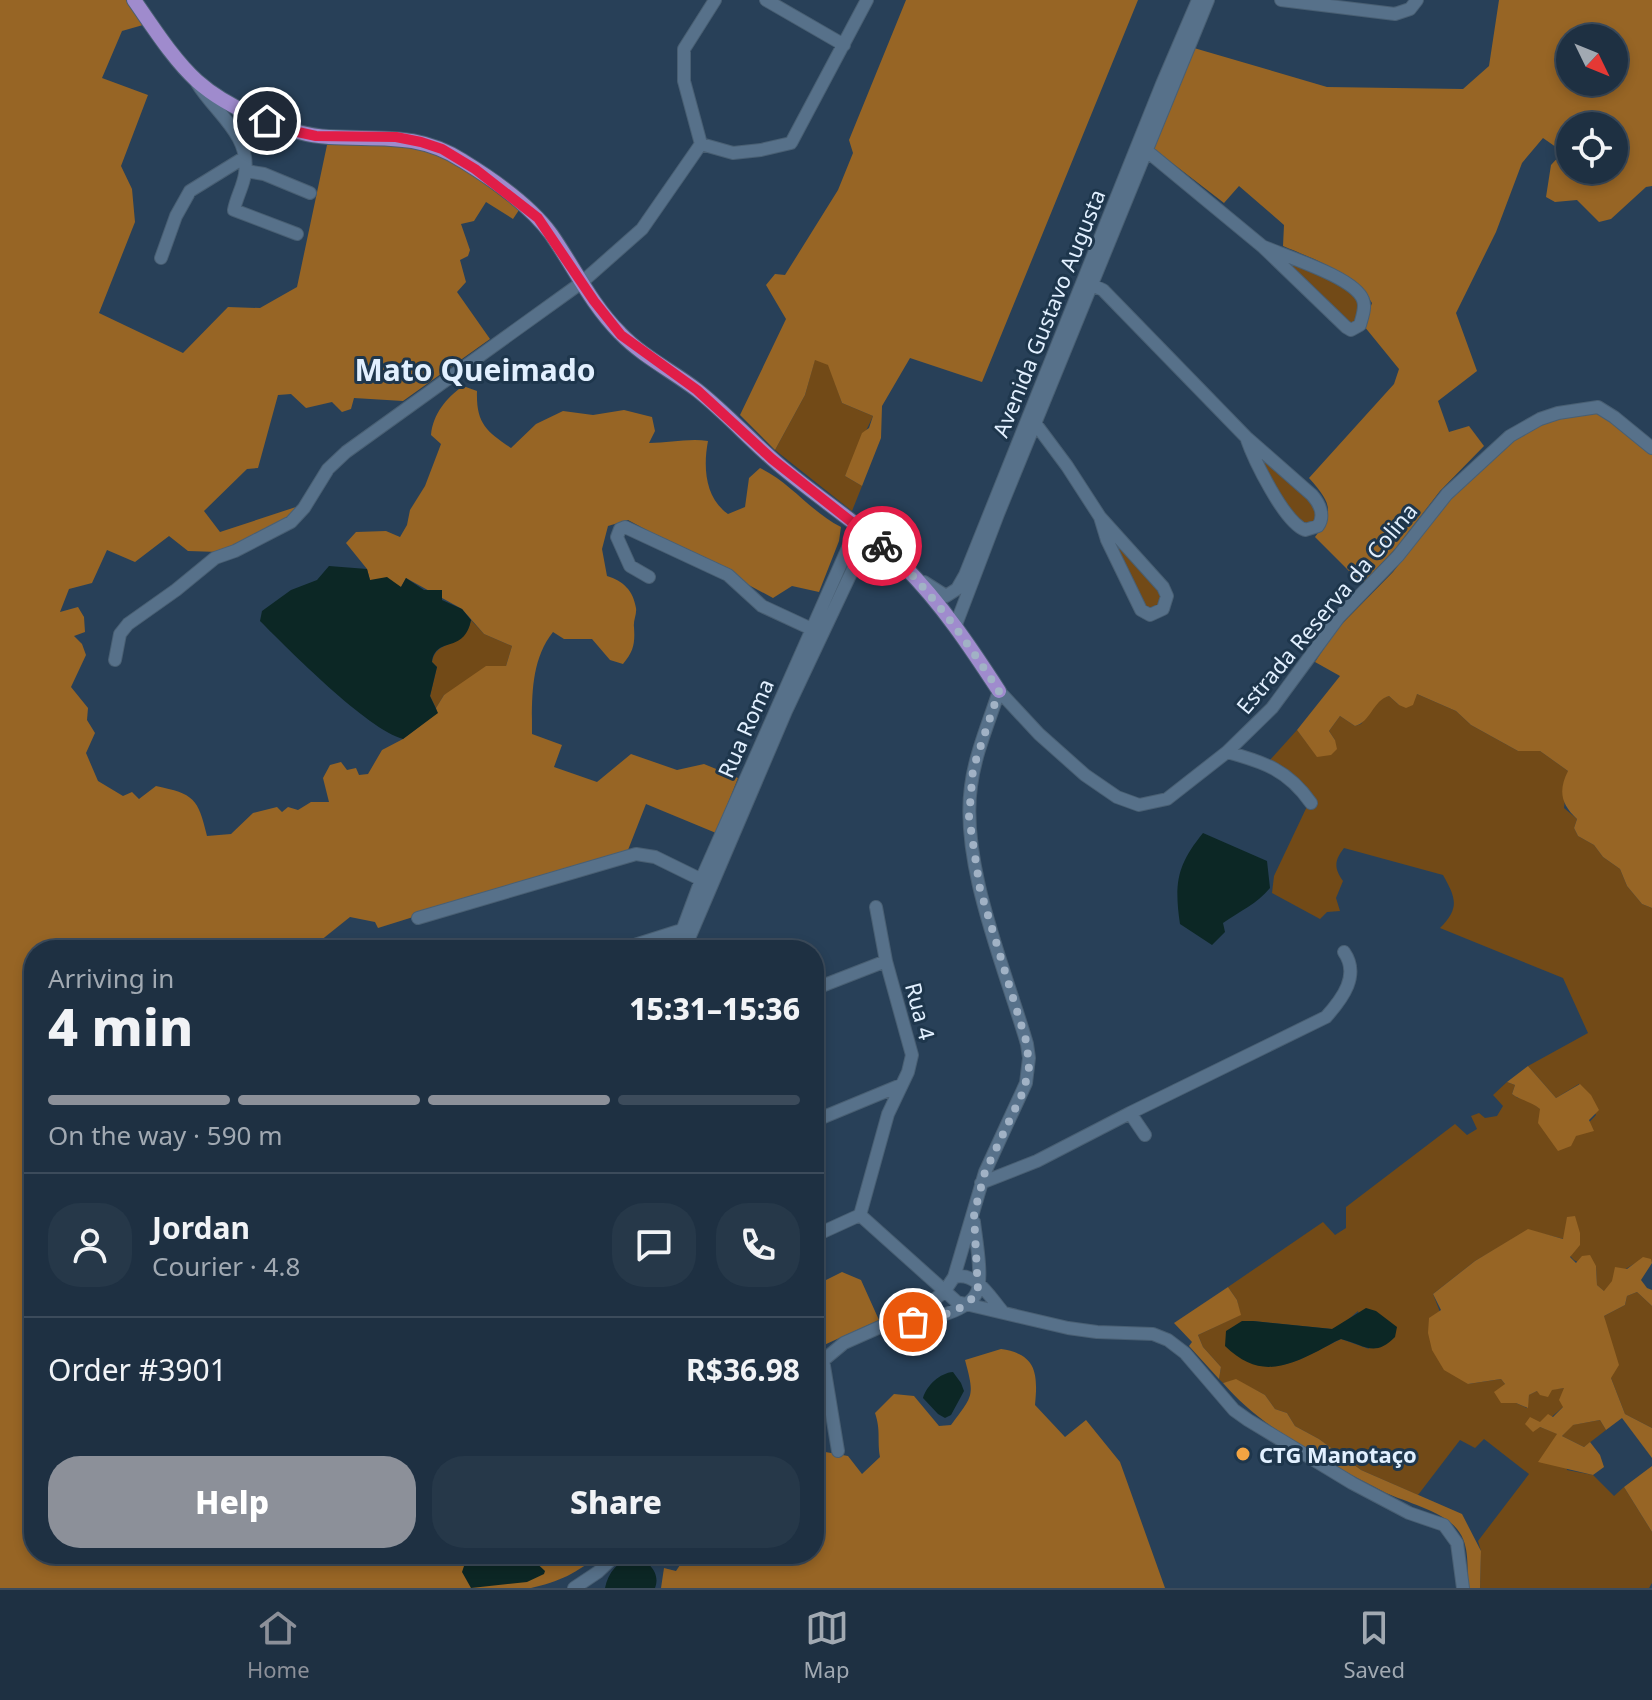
<!DOCTYPE html>
<html lang="en">
<head>
<meta charset="utf-8">
<style>
	:root { --surface:#1e3042; --page:#263849; --text:#f1f3f6; --muted:#a1a9b2; --line:#3c4b5b; --accent:#8c9099 }
	body { margin:0; font-family:"Noto Sans",sans-serif; background:var(--page); color:var(--text); height:100vh; display:flex; flex-direction:column; font-size:30px; white-space:nowrap }
	* { box-sizing:border-box; margin:0 }
	p { font-size:26px; color:var(--muted) }
	.icon { flex:none; width:44px; height:44px; fill:none; stroke:currentColor; stroke-width:2; stroke-linecap:round; stroke-linejoin:round }
	.map { position:relative; flex:1; overflow:hidden }
	.panel { position:absolute; left:24px; top:940px; width:800px; height:624px; display:flex; flex-direction:column; background:var(--surface); border-radius:32px; box-shadow:0 4px 12px #0003,0 0 0 2px var(--line) }
	.panel>* { flex:none }
	.needle { width:52px; rotate:133deg }
	.tools { position:absolute; left:1556px; top:24px; display:grid; gap:16px }
	.tools a { display:grid; place-items:center; width:72px; height:72px; border-radius:50%; background:var(--surface); box-shadow:0 4px 12px #0003,0 0 0 2px var(--line); font-size:40px }
	.pin { position:absolute; display:grid; place-items:center; width:68px; height:68px; color:#fff; margin:-34px; border:4px solid #fff; border-radius:50%; box-shadow:0 2px 8px #0007 }
	.courier { position:absolute; display:grid; place-items:center; width:80px; height:80px; margin:-40px; border:6px solid #e11d48; border-radius:50%; background:#fff; color:#222; box-shadow:0 2px 10px #0007 }
	.summary em { font-style:normal; font-weight:800 }
	.summary div { display:flex; flex-direction:column-reverse }
	.summary { display:flex; align-items:center; justify-content:space-between; height:136px; padding:0 24px }
	h1 { font-size:52px; font-weight:800; line-height:60px }
	.bar { display:grid; grid-template-columns:repeat(4,1fr); gap:12px 8px; align-content:center; height:96px; padding:0 24px }
	.bar i { height:10px; border-radius:6px; background:var(--line) }
	.bar .active { background:var(--accent) }
	.bar p { grid-column:span 4 }
	.line { display:flex; align-items:center; gap:20px; padding:0 24px; border-top:2px solid var(--line) }
	.line div { flex:1 }
	.round { display:grid; place-items:center; flex:none; width:84px; height:84px; border-radius:32px; background:var(--page) }
	.primary-button { display:flex; gap:16px; margin-top:auto; padding:16px 24px }
	.primary-button a { flex:1; height:92px; border-radius:32px; background:var(--accent); color:#fff; font-size:32px; font-weight:800; line-height:92px; text-align:center }
	.primary-button a+a { background:var(--page); color:var(--text) }
	.tab-bar { display:flex; justify-content:space-around; align-items:center; height:112px; border-top:2px solid var(--line); background:var(--surface); font-size:22px; color:var(--muted) }
	.tab-bar a { display:grid; justify-items:center; gap:4px }
	.tab-bar .active { color:var(--accent) }
	.map>svg:first-child { display:block }
</style>
</head>
<body>
<div class="map">
<svg width="1652" height="1588" viewBox="0 0 1652 1588">
	<rect width="100%" height="100%" fill="#284058"/>
	<!-- green -->
	<path fill="#724a17" fill-rule="evenodd" d="M1282 259 1300 264 1355 294 1359 306 1356 321 1348 324Z
		M815 359 829 365 842 403 873 416 845 476 862 486 852 511 775 450 805 395Z
		M1253 447 1307 495 1319 517 1309 527 1291 514Z
		M1108 531 1161 589V605L1145 610Z
		M471 620 484 634 512 646 506 666 444 695 436 708 430 696 437 667 432 662C436 637 465 651 471 620Z
		M1417 694 1456 711 1471 725 1518 751H1540L1568 771 1564 808 1577 819 1574 828 1578 836 1594 845 1603 857 1620 869 1627 886 1642 904 1652 908V1263L1650 1259C1630 1262 1616 1275 1605 1292L1597 1285 1596 1266C1572 1262 1571 1262 1564 1239L1528 1230 1475 1261 1433 1294 1468 1384 1501 1379 1505 1384 1501 1403H1516L1527 1408 1529 1395 1537 1391 1564 1388 1563 1407 1540 1427 1558 1434 1567 1470 1593 1475 1614 1496 1624 1487 1652 1532V1583L1649 1588H1480L1481 1551 1478 1541 1529 1474 1484 1439 1475 1448 1460 1440 1418 1495 1361 1470 1319 1439 1295 1426 1287 1413 1275 1409 1265 1395 1236 1380 1223 1383 1219 1379 1221 1367 1203 1347 1198 1335 1240 1315 1237 1300 1228 1287 1323 1222 1335 1235 1346 1228V1207L1455 1124 1467 1135 1477 1129 1471 1116 1479 1113 1485 1118 1497 1116 1503 1106 1493 1095 1507 1082 1515 1085 1512 1094 1518 1098 1527 1099 1576 1136 1596 1115 1579 1084 1556 1098 1528 1066 1588 1033 1563 978 1440 928C1460 908 1456 898 1443 875L1344 848C1334 861 1334 868 1343 881L1336 898 1340 911 1327 912 1320 919 1272 893 1274 876 1311 798 1295 777 1270 760 1297 730 1317 756 1335 740 1329 731 1340 716 1355 726 1361 724 1380 698 1389 696 1399 705ZM1358 1311 1369 1349 1341 1339 1301 1359 1283 1365 1253 1321 1332 1329 1342 1325Z
		M1637 1292 1652 1306V1428L1625 1414 1611 1378 1604 1316 1625 1305 1627 1296Z
		M1600 1420 1606 1430 1584 1447 1562 1436 1572 1425Z"/>
	<!-- forest -->
	<path fill="#976525" fill-rule="evenodd" d="M0 0H126L143 25 122 31 102 78 148 95 121 166 132 189 135 222 99 313 183 353 228 307 260 308 297 287 327 145C349 144 374 140 395 143 445 149 482 182 519 210L513 219 486 202 474 221 461 224 470 250 468 256 460 260 466 282 457 292 490 339 403 401 354 398 351 409 342 412 332 402 306 408 291 394 278 395 258 468 247 469 204 511 220 532 302 505 296 515 219 552 188 551 169 536 135 562 107 550 92 583 69 589 60 612 78 607 84 617 85 632 74 636 82 644 86 655 71 687 88 708 87 720 95 733 86 753 98 781 123 796 132 792 139 799 156 786C194 794 198 798 207 836L231 834 253 813 277 807 282 812 288 807 298 810 311 802H329L323 778 330 765 341 762 347 770 356 768 359 775 368 774 382 750 403 739 437 713 436 708 444 695 486 666H506L512 646 484 634 462 609 406 578 401 587 370 580 367 569 346 543 356 532 386 531 400 537 407 525 410 510 425 486 441 444 431 435C433 414 446 398 463 386L477 391C476 423 486 431 511 448L536 424 563 411 593 415 624 410 652 417 655 431 649 443C669 443 689 438 708 441 703 467 705 498 728 514L745 507 749 478 760 468C791 483 811 512 841 527L839 541 819 592 792 586 773 598 628 520 608 526 602 549 607 576C623 581 633 590 636 608 637 614 633 621 634 627 635 643 634 651 623 664L610 660 592 639H564L553 632C530 661 532 700 532 734L562 745 554 767 597 782 631 754 677 770 704 764 738 778 716 833 646 804 628 850 378 928 375 922 350 917 315 945 319 950H34V1554H600C577 1573 559 1582 531 1588H0Z
		M906 0H1138L982 382 910 358 882 406 881 438 862 486 845 476 862 433 869 428 873 416 842 403 828 365 815 360 805 395 775 450 740 415 786 319 766 285 775 274 785 275 838 190 853 153 849 140Z
		M1499 0H1652V186L1646 187 1611 219 1599 222 1577 200 1555 202 1546 197 1551 165 1563 152 1543 138 1522 163 1496 232 1456 313 1477 371 1438 401 1449 432 1469 426 1484 446 1440 491 1396 548 1362 584 1315 537C1336 511 1330 502 1309 478L1394 384 1399 369 1364 326 1372 303C1354 273 1314 259 1283 246L1284 225 1239 186 1224 203 1154 149 1194 48 1327 87 1463 89 1489 66ZM1570 38H1614V82H1570ZM1570 126H1614V170H1570Z
		M1592 412 1601 414 1652 454V908L1642 904 1627 886 1620 869 1603 857 1594 845 1578 836 1574 828 1577 819C1561 804 1558 791 1568 771L1540 751H1518L1471 725 1456 711 1417 694 1413 705 1406 708 1399 705 1389 696C1373 700 1371 722 1355 726L1340 716 1329 731 1335 740 1337 749 1331 755 1317 757 1297 730 1340 676 1315 662 1336 630 1393 572 1451 498 1475 473 1523 433 1548 421Z
		M1528 1066 1556 1098 1580 1084 1591 1095 1599 1110 1589 1120 1594 1131 1576 1136 1571 1146 1558 1151 1538 1123 1540 1109C1530 1101 1520 1100 1512 1094L1515 1085 1507 1082Z
		M1575 1216 1580 1233V1245L1570 1257 1576 1263 1582 1256 1590 1255 1596 1266 1597 1285 1604 1291 1612 1281 1615 1267 1627 1269 1643 1257 1651 1259 1652 1263 1641 1280 1647 1288 1652 1290V1306L1637 1292 1627 1296 1625 1305 1604 1316 1619 1365 1611 1378 1625 1414 1652 1428V1458L1622 1418 1606 1430 1600 1420 1573 1425 1562 1436 1584 1447 1590 1442 1600 1455 1604 1467 1593 1475 1538 1462 1557 1434 1540 1427 1533 1432 1525 1424 1530 1417 1540 1422 1548 1414 1553 1417 1563 1407 1559 1400 1564 1388 1552 1390 1548 1397 1540 1395 1537 1391 1529 1395 1528 1408 1516 1403H1501L1494 1392 1505 1384 1501 1379 1468 1384 1444 1370 1432 1350 1428 1333 1429 1318 1441 1310 1433 1294 1475 1261 1528 1229 1563 1239 1567 1217Z
		M842 1272 861 1280 879 1320 824 1345 814 1329V1286Z
		M1228 1287 1237 1300 1241 1315 1198 1335 1203 1347 1221 1367 1219 1379 1189 1346 1192 1342 1174 1323Z
		M1001 1349C1037 1354 1038 1374 1035 1405L1065 1437 1086 1420 1120 1462 1165 1588H661L664 1568 676 1571 682 1562 676 1554H814V1450L848 1456 862 1474 880 1457C877 1439 881 1431 875 1413L894 1394 914 1396 939 1426 951 1425C973 1395 975 1397 965 1360Z
		M1236 1379 1265 1395 1275 1409 1287 1413 1295 1426 1319 1439 1361 1470 1462 1514 1481 1551 1480 1588H1469C1466 1568 1471 1546 1457 1529 1444 1512 1406 1502 1386 1493 1333 1466 1262 1429 1223 1383Z
		M1652 1466V1532L1624 1487Z"/>
	<!-- water -->
	<path fill="#0c2725" d="M329 566 367 569 370 580 387 577 401 587 406 578 424 590H442V600L462 609 471 620C464 655 436 635 432 662L437 667 430 696 438 713 403 739C367 729 289 650 260 621L262 611 291 590 317 580Z
		M1203 833 1267 861 1270 888C1257 904 1240 911 1223 923L1225 932 1212 945 1180 924C1174 883 1177 865 1203 833Z
		M1366 1308 1376 1311 1397 1327 1395 1337C1374 1358 1365 1345 1341 1339 1333 1342 1326 1347 1318 1351 1282 1369 1257 1377 1225 1346L1226 1331 1242 1321H1253L1332 1329Z
		M953 1372 961 1383 964 1391 951 1415 945 1418 938 1414 923 1398C927 1385 940 1373 953 1372Z
		M468 1554C497 1554 524 1548 545 1571L544 1574 527 1582 471 1588 462 1572Z
		M634 1556C648 1561 661 1572 655 1588H605C608 1573 618 1560 634 1556Z"/>
	<g fill="none" stroke-linecap="round" stroke-linejoin="round">
		<!-- minor casing -->
		<g stroke="#495f73" stroke-width="14">
			<path id="minor" d="M715 0 684 49V81L701 144 733 153 761 150 791 143 867 0
				M766 0 844 45
				M1281 0 1395 14 1410 9 1417 0
				M197 83C216 114 251 135 245 174 243 187 236 198 234 210L297 234
				M1147 151 1262 246
				M246 171 264 174 310 193
				M1262 246C1284 256 1355 277 1363 300 1366 308 1362 317 1360 325L1351 330 1346 327Z
				M161 258 176 216 190 191 245 157
				M1086 282 1103 290 1246 437 1312 495C1320 504 1325 516 1318 526L1305 530C1284 522 1254 460 1246 437
				M1032 419 1067 466 1100 517 1163 587 1167 596 1163 609 1150 615 1141 610 1107 540 1100 517
				M649 577 630 566 617 537 620 529 625 527 728 575 762 606 818 632
				M924 582 946 596 957 589 965 575 1162 84 1198 0
				M955 627 998 514 1208 0
				M115 660 120 634 128 624 176 590 215 558 235 551 291 522 304 508 328 469 346 452 581 283 642 229 701 144
				M1227 752C1264 762 1288 770 1311 803
				M418 918 636 854 655 857 708 883
				M619 950 685 929
				M675 950 701 880 858 525
				M684 950 786 711 869 535
				M814 989 886 961
				M1130 1113 1326 1017C1343 998 1360 975 1344 952
				M814 1121 901 1085
				M981 1183 1037 1161 1130 1113 1145 1135
				M860 1215 957 1302 1068 1328 1097 1332 1153 1334 1168 1340 1185 1353 1234 1410 1248 1420 1352 1483 1409 1513 1444 1525 1457 1543 1463 1588
				M860 1215 888 1114 908 1072 912 1055 886 961 876 907
				M814 1236 860 1215
				M954 1277C976 1271 990 1297 1002 1311
				M895 1326C917 1321 967 1315 977 1292 983 1277 976 1239 974 1222
				M823 1360 838 1451
				M814 1368 844 1343 925 1307 944 1292 954 1277 985 1172 1026 1083 1029 1058 1027 1044C1005 968 960 864 971 786 975 754 989 722 999 691L1039 734 1085 775 1117 797 1139 805 1167 799 1227 752 1272 708 1339 617 1398 556 1447 494 1510 436 1540 419 1558 413 1598 407 1614 417 1652 448
				M574 1588 598 1572 617 1554"/>
		</g>
		<!-- major casing -->
		<g stroke="#495f73" stroke-width="16">
			<path id="major" d="M134 0C153 27 173 59 197 81 227 108 289 135 329 137 379 140 418 132 463 161 494 180 530 205 551 234 574 267 591 304 620 333 642 356 672 371 697 390 726 413 750 440 778 464 819 499 866 528 904 566 941 603 971 648 999 691"/>
		</g>
		<!-- minor -->
		<use href="#minor" stroke="#57718a" stroke-width="12"/>
		<!-- major -->
		<use href="#major" stroke="#9f8bcd" stroke-width="14"/>
	</g>
	<g fill="none" stroke-linecap="round" stroke-linejoin="round">
		<!-- done -->
		<path stroke="#a1b2c5" stroke-width="8" stroke-dasharray="0 14.4" d="M882 546C929 587 965 639 999 691L973 769 969 817 980 889 1027 1044 1029 1070 1023 1092 985 1172 974 1214 978 1291C964 1313 936 1317 913 1322"/>
		<!-- route -->
		<path stroke="#e11d48" stroke-width="10" d="M267 121 284 129 316 136 396 137 421 142 442 149 475 169 538 218 594 301 621 335 697 390 772 459 882 546"/>
	</g>
	<!-- markers -->
	<circle fill="#f3a442" stroke="#1e364c" stroke-width="3" cx="1243" cy="1454" r="8"/>
	<g text-anchor="middle" dominant-baseline="central" stroke-width="6" stroke-linejoin="round" paint-order="stroke">
		<!-- street labels -->
		<g font-size="22" fill="#e2f0ff" stroke="#1e364c">
			<text transform="translate(1048 313) rotate(-68)">Avenida Gustavo Augusta</text>
			<text transform="translate(1326 608) rotate(-50)">Estrada Reserva da Colina</text>
			<text transform="translate(745 728) rotate(-66)">Rua Roma</text>
			<text transform="translate(921 1011) rotate(75)">Rua 4</text>
		</g>
		<!-- poi labels -->
		<g font-size="22" font-weight="bold" fill="#e2f0ff" stroke="#1e364c" text-anchor="start">
			<text x="1259" y="1454">CTG Manotaço</text>
		</g>
		<!-- district labels -->
		<g font-size="30" font-weight="bold" fill="#e2f0ff" stroke="#1e364c">
			<text x="475" y="369">Mato Queimado</text>
		</g>
	</g>
</svg>
<div class="tools">
<a><svg class="needle" viewBox="-14 -14 28 28"><path d="M0-13l5 13h-10z" fill="#e53935"/><path d="M0 13l5-13h-10z" fill="#a1a9b2"/></svg></a>
<a><svg class="icon" aria-label="locate" viewBox="0 0 24 24"><circle cx="12" cy="12" r="6"/><path d="M12 2v4M12 18v4M2 12h4M18 12h4"/></svg></a>
</div>
<div class="pin" style="left:913px;top:1322px;background:#ea580c"><svg class="icon" aria-label="bag" viewBox="0 0 24 24"><path d="M5 8h14l-1 12H6zM9 8a3 3 0 0 1 6 0"/></svg></div>
<div class="pin" style="left:267px;top:121px;background:#1f2937"><svg class="icon" aria-label="home" viewBox="0 0 24 24"><path d="M3 11l9-7 9 7M6 9v11h12V9"/></svg></div>
<div class="courier" style="left:882px;top:546px"><svg class="icon" aria-label="bike" viewBox="0 0 24 24"><circle cx="6" cy="16" r="4"/><circle cx="18" cy="16" r="4"/><path d="M6 16l4-8h5l3 8M10 8l3 8H6M13 5h3"/></svg></div>
<section class="panel">
<div class="summary"><div><h1>4 min</h1><p>Arriving in</p></div><em>15:31–15:36</em></div>
<div class="bar"><i class="active"></i><i class="active"></i><i class="active"></i><i></i><p>On the way · 590 m</p></div>
<div class="line" style="height:144px"><a class="round"><svg class="icon" aria-label="person" viewBox="0 0 24 24"><circle cx="12" cy="8" r="4"/><path d="M4 21q1-7 8-7t8 7"/></svg></a><div><b>Jordan</b><p>Courier · 4.8</p></div><a class="round"><svg class="icon" aria-label="chat" viewBox="0 0 24 24"><path d="M4 5h16v11H9l-5 4z"/></svg></a><a class="round"><svg class="icon" aria-label="phone" viewBox="0 0 24 24"><path d="M5 4h4l2 5-3 2q2 4 5 5l2-3 5 2v4C11 20 4 13 5 4z"/></svg></a></div>
<div class="line" style="height:104px"><div>Order #3901</div><b>R$36.98</b></div>
<div class="primary-button"><a>Help</a><a>Share</a></div>
</section>
</div>
<nav class="tab-bar">
<a class="active"><svg class="icon" aria-label="home" viewBox="0 0 24 24"><path d="M3 11l9-7 9 7M6 9v11h12V9"/></svg>Home</a>
<a><svg class="icon" aria-label="map" viewBox="0 0 24 24"><path d="M3 6l6-2 6 2 6-2v14l-6 2-6-2-6 2zM9 4v14M15 6v14"/></svg>Map</a>
<a><svg class="icon" aria-label="saved" viewBox="0 0 24 24"><path d="M7 4h10v16l-5-4-5 4z"/></svg>Saved</a>
</nav>
</body>
</html>
